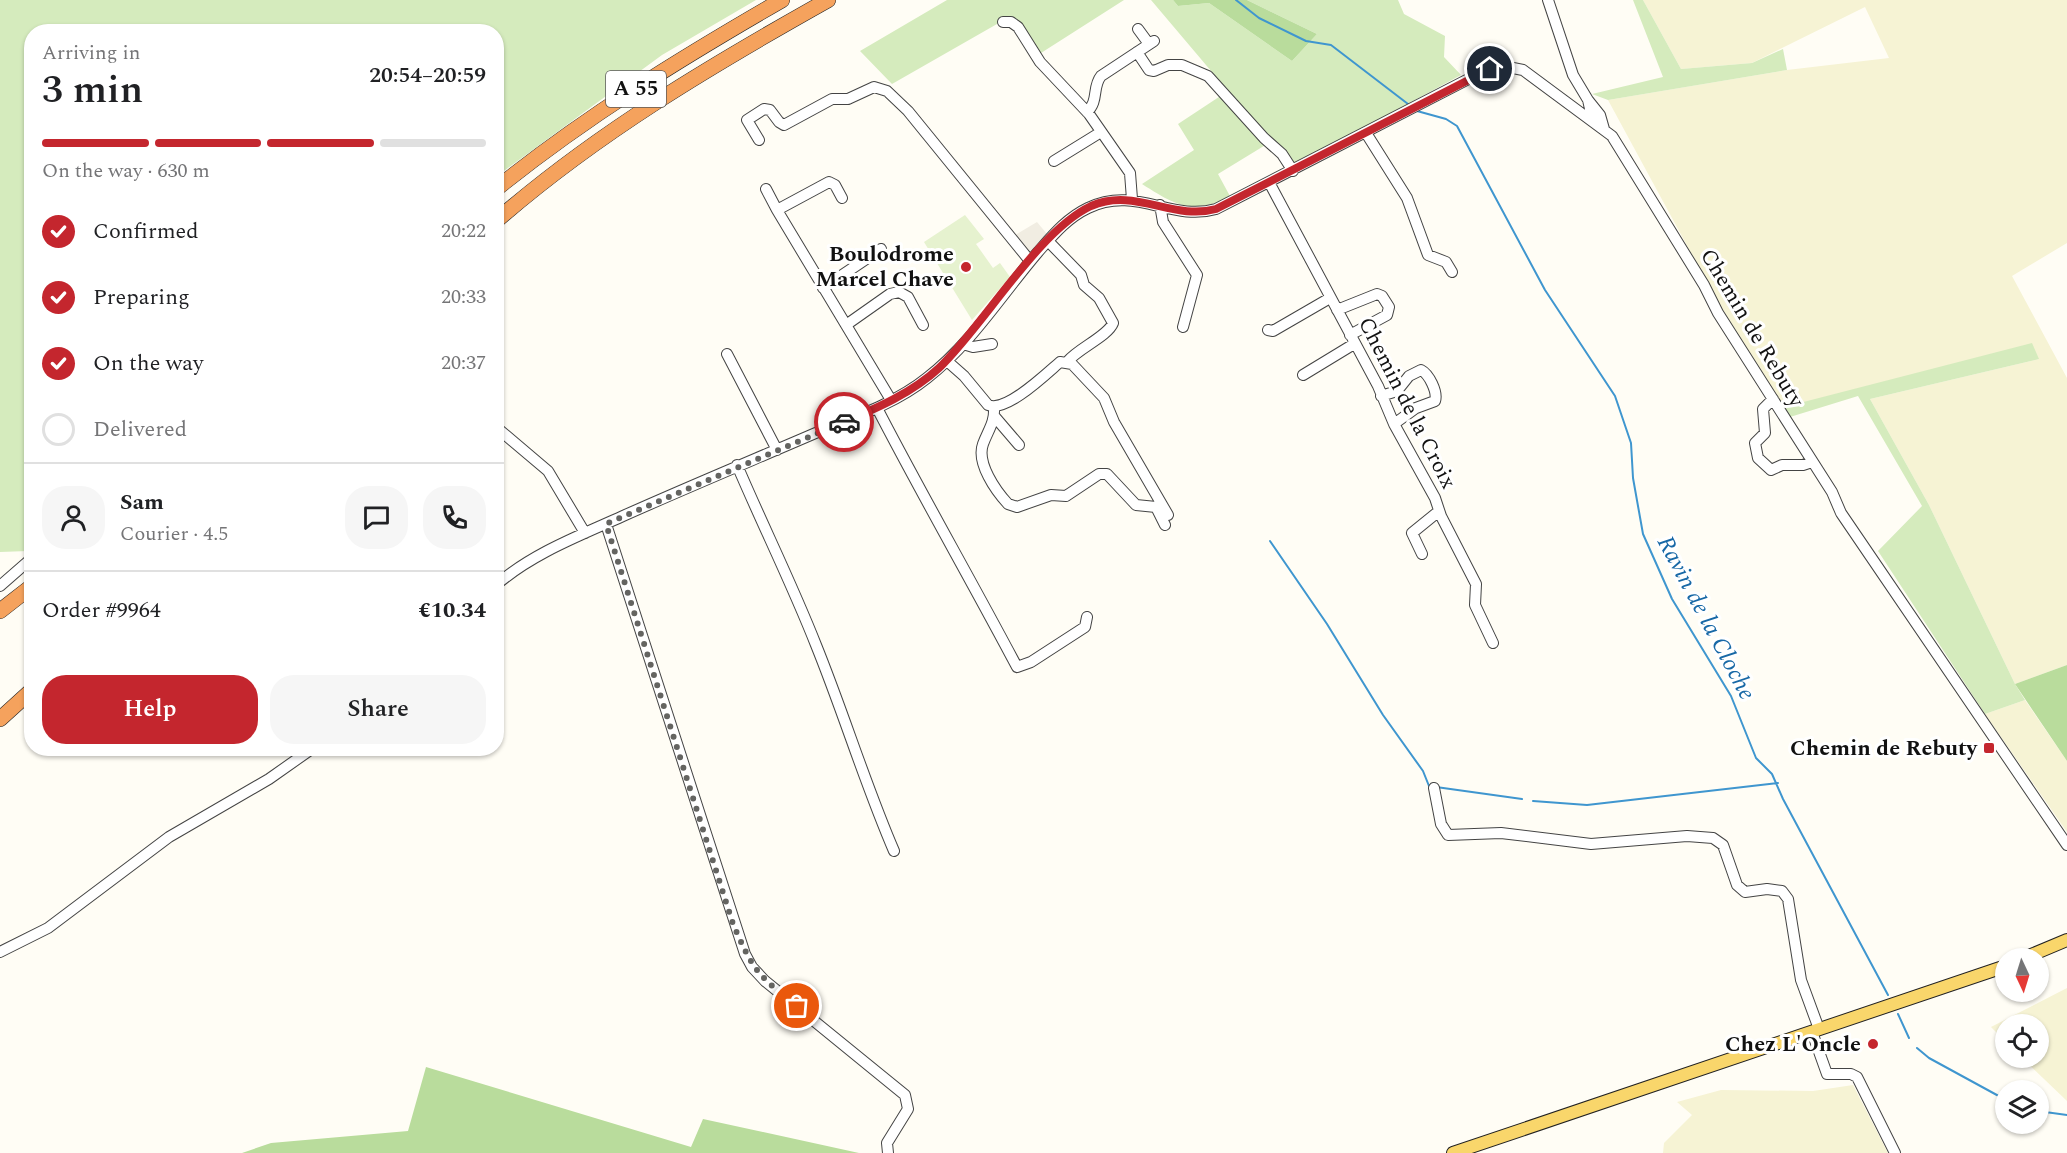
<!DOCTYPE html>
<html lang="en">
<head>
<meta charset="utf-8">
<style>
	:root { --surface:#fff; --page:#f6f6f6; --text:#202124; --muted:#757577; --line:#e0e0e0; --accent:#c4262e }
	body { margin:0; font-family:Spectral,serif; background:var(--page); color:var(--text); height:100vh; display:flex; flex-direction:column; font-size:22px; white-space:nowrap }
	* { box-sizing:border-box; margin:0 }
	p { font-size:20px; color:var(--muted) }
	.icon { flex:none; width:33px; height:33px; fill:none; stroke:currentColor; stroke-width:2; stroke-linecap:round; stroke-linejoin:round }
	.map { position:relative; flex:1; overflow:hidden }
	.panel { position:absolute; left:24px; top:24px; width:480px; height:732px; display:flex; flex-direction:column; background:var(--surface); border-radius:24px; box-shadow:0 2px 4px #0004 }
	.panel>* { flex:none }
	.needle { width:39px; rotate:176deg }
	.tools { position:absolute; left:1995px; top:948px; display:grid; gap:12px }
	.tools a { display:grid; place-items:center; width:54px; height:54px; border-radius:50%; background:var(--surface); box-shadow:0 2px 4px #0004; font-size:30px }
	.pin { position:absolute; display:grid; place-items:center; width:51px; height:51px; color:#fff; margin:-26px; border:3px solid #fff; border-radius:50%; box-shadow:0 2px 6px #0007 }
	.courier { position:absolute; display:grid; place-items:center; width:60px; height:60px; margin:-30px; border:4px solid #c4262e; border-radius:50%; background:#fff; color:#222; box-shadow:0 2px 8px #0007 }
	.head em { font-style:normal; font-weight:600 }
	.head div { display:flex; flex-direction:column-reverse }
	.head { display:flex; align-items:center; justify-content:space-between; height:102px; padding:0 18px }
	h1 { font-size:39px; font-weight:600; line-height:45px }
	.bar { display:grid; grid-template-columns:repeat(4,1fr); gap:9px 6px; align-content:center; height:72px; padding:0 18px }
	.bar i { height:8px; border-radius:4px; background:var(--line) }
	.bar .active { background:var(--accent) }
	.bar p { grid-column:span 4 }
	.line { display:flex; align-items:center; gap:15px; padding:0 18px; border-top:2px solid var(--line) }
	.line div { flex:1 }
	.round { display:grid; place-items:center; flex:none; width:63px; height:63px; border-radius:24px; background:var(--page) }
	ol { padding:0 18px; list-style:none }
	li { display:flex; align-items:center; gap:18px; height:66px }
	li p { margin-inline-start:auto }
	li .icon { padding:6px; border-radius:50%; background:var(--accent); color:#fff; stroke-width:4 }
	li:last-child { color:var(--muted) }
	li i { width:33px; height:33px; border:3px solid var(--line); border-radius:50% }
	.cta { display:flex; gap:12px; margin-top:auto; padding:12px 18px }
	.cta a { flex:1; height:69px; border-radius:24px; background:var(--accent); color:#fff; font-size:24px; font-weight:600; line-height:69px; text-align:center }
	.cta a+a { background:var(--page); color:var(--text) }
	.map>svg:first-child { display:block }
</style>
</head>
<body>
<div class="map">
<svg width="2067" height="1153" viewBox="0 0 2067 1153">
	<rect width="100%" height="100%" fill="#fffdf5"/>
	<!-- farmland -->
	<path fill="#f6f3d4" d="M1643 0H2067V243L2012 276 2067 378V665L2015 684 1929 505 1870 399 2039 359 1784 407 1716 299 1608 100 1787 70 1889 58 1865 7 1752 63 1681 69Z
		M2025 700 2067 761V832L1985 714Z
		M2067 988V1101L2022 1058H2038V1024H2006L2005 1041 1991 1027Z
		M1853 1085 1888 1153H1663L1664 1143 1692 1115 1677 1102 1721 1090 1813 1091Z"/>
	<!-- green -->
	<path fill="#d5ebbd" d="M0 0H756L662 55 497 176 496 32H32L31 554 28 551 0 552Z
		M947 0H1124L1041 53 1011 16 892 84 860 51Z
		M1151 0H1173L1178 6 1209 3 1292 61 1317 34 1247 0H1398L1404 14 1445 36 1444 57 1461 75 1293 166 1272 141 1218 174 1231 198C1189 213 1178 207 1142 184L1194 150 1178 124 1228 91Z
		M1633 0H1643L1681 69 1752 63 1783 49 1787 70 1608 100 1592 94 1663 77Z
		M2032 343 2039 359 1870 399 1929 505 2015 684 2025 700 1985 714 1878 551 1922 506 1858 396 1790 417 1784 407Z"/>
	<!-- forest -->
	<path fill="#b9dc9c" d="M1173 0H1247L1317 34 1292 61 1209 3 1178 6Z
		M2067 665V761L2015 684Z
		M426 1067 691 1147 703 1119 859 1153H242L271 1143 408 1131Z"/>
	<!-- pitch -->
	<path fill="#e6f2cf" d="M965 215 984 239 976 244 993 268 1000 263 1010 277 972 320 924 242Z"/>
	<!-- plaza -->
	<path fill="#f1ede2" d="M1037 222 1047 234 1030 257 1012 237Z"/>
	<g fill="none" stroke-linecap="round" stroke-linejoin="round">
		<!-- stream -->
		<path stroke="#3f96cf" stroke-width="2" d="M1236 0 1259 18 1306 41 1331 45 1408 104
			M1417 111 1446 119 1457 126 1545 290 1615 396 1631 443 1633 478 1643 534 1672 599 1731 696 1756 758 1772 774 1783 799 1888 995
			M1270 541 1327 624 1383 715 1423 771 1429 786
			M1436 787 1522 799
			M1533 801 1587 805 1778 783
			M1898 1014 1909 1038
			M1917 1048 1929 1058 2006 1100
			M2038 1111 2067 1115"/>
		<!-- minor casing -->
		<g stroke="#444" stroke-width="12">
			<path id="minor" d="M1548 0 1573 75 1588 100
				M1003 22H1011L1018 27 1040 62 1089 114 1130 173 1132 199
				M1138 29 1149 44
				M1137 52 1149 70 1154 71 1168 65H1182L1208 76 1264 138 1282 154 1293 171
				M1087 112C1099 101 1092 87 1101 76L1154 41
				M1593 122 1588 100 1600 115 1604 129
				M1366 133 1407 198 1428 255 1446 262 1452 272
				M759 140 747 120 764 109 770 110 779 122 784 125 832 99H848L874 87 887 91 908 111 1030 261
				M1054 161 1101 132
				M1270 184 1378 386 1394 424 1435 498 1441 516 1476 584 1475 605 1493 643
				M766 189 777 210
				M842 198 835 185 829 182 777 210 891 400
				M1160 205 1163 222 1197 275 1183 327
				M1048 241 1081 275 1084 285 1099 298 1113 323C1108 336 1079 348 1068 361
				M823 288 881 249
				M1337 310 1377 294 1382 296 1389 307 1387 315 1350 335
				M846 325 890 294 899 292 908 297 923 325
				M1268 330 1273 331 1330 298
				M963 344 973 347 992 344
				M727 354 777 450
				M947 361 964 376 988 405C1006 413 1046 374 1060 362L1072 364 1104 398 1114 422 1168 515
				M1303 375 1354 344
				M1381 396 1397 391 1409 376 1421 370C1429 374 1438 392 1435 401L1416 408 1394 424
				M1773 399 1763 409 1765 433 1755 443 1758 458 1771 470 1782 465H1803L1812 462
				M994 407C995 423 988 430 983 444 976 463 996 491 1008 504L1017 507 1051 495 1066 496 1099 474H1107L1136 505 1156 507 1165 525
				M877 408C922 495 971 580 1017 667L1031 662 1085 627 1087 617
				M995 417 1019 445
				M496 427 548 471 585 533
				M737 465C763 526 792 584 816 645 844 714 865 784 894 851
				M606 524 745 954 752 967 765 981 905 1095 908 1109 887 1143 888 1153
				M1422 554 1412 533 1439 511
				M496 585C533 553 579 536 623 516 688 487 753 460 818 432 855 417 896 403 927 378 971 344 1002 294 1038 252 1053 235 1067 218 1088 208 1136 185 1171 222 1216 209L1484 71 1503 66 1523 70 1612 136 1704 285 1718 313 1832 492 1841 513 2067 845
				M0 586 32 558
				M1434 788 1441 824 1448 835 1501 833 1591 844 1687 836 1713 838 1723 845 1737 885 1745 892 1767 889 1782 891 1788 899 1801 980 1819 1029
				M0 952 48 928 169 837 269 779 313 748
				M1812 1032 1827 1074H1851L1857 1077 1895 1153"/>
		</g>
		<!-- major casing -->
		<g stroke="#222" stroke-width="14">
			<path id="major" d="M2024 958 2067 940
				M1453 1153 2006 966"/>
		</g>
		<!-- highway casing -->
		<g stroke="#222" stroke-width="16">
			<path id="highway" d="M496 189C585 117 683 57 782 0
				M496 221C597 133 712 65 828 0
				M0 611 32 586
				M0 719 32 690"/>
		</g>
		<!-- minor -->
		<use href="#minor" stroke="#fff" stroke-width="10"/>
		<!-- major -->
		<use href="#major" stroke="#f9d66b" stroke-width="12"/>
		<!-- highway -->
		<use href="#highway" stroke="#f5a25d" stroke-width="15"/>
	</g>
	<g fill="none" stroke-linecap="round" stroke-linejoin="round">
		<!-- done -->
		<path stroke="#646461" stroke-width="6" stroke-dasharray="0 10.8" d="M797 1006C757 975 753 970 733 924L606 524 844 422"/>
		<!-- route -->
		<path stroke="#c4262e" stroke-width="8" d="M844 422C877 408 912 393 939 368 984 325 1038 231 1091 206 1135 187 1173 221 1216 209L1490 69"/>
	</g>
	<!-- markers -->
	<g fill="#c4262e" stroke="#fff" stroke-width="2">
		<circle cx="966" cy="267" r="6"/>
		<rect x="1983" y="742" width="12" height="12" rx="3"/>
		<circle cx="1873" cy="1044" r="6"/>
	</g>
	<g text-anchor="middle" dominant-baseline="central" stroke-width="6" stroke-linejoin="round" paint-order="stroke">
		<!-- shield labels -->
		<rect fill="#fff" stroke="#585858" stroke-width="1.5" x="606" y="71" width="60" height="36" rx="4.5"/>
		<g font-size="21" font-weight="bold" fill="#111">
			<text x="636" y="89">A 55</text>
		</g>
		<!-- poi labels -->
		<g font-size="22" font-weight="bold" fill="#111" stroke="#fff" text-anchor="end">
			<text x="954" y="254">Boulodrome<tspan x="954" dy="25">Marcel Chave</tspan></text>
			<text x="1977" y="748">Chemin de Rebuty</text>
			<text x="1861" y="1044">Chez L'Oncle</text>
		</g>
		<!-- street labels -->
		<g font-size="22" fill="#111" stroke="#fff">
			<text transform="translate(1752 328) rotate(59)">Chemin de Rebuty</text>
			<text transform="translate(1407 403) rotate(63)">Chemin de la Croix</text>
		</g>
		<!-- water labels -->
		<g font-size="24" font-style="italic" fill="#1768a6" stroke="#fff">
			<text transform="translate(1706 618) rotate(62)">Ravin de la Cloche</text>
		</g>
	</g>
</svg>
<div class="tools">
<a><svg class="needle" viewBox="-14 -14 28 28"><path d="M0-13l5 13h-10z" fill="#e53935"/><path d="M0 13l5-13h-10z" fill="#757577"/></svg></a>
<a><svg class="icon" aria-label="locate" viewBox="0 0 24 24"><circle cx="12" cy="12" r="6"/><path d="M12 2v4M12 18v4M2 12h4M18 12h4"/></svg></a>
<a><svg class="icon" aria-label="layers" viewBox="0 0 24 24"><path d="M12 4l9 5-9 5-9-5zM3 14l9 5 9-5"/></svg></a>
</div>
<div class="pin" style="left:797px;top:1006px;background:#ea580c"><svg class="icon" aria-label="bag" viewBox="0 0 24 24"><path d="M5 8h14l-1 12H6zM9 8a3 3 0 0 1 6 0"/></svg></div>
<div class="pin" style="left:1490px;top:69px;background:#1f2937"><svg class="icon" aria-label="home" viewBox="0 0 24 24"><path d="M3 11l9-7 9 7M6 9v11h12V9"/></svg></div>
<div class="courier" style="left:844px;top:422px"><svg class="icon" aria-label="car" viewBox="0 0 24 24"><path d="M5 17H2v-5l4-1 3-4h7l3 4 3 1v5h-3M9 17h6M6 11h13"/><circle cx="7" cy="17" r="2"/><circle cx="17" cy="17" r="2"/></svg></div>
<section class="panel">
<div class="head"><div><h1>3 min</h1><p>Arriving in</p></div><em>20:54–20:59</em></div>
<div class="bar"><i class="active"></i><i class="active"></i><i class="active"></i><i></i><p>On the way · 630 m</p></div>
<ol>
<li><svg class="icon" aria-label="check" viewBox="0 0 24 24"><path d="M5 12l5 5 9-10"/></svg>Confirmed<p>20:22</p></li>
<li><svg class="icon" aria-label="check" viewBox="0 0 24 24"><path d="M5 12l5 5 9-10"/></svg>Preparing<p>20:33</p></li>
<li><svg class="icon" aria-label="check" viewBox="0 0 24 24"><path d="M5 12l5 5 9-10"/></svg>On the way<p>20:37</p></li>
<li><i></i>Delivered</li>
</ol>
<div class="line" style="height:108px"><a class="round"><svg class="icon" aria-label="person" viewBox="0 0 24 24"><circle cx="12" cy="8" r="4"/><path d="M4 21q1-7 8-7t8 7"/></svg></a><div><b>Sam</b><p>Courier · 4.5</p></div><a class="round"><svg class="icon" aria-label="chat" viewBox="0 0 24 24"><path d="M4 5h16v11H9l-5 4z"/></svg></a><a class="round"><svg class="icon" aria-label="phone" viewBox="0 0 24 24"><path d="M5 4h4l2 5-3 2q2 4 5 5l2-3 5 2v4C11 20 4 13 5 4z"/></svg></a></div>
<div class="line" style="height:78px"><div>Order #9964</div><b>€10.34</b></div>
<div class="cta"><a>Help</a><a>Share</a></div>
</section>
</div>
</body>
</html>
